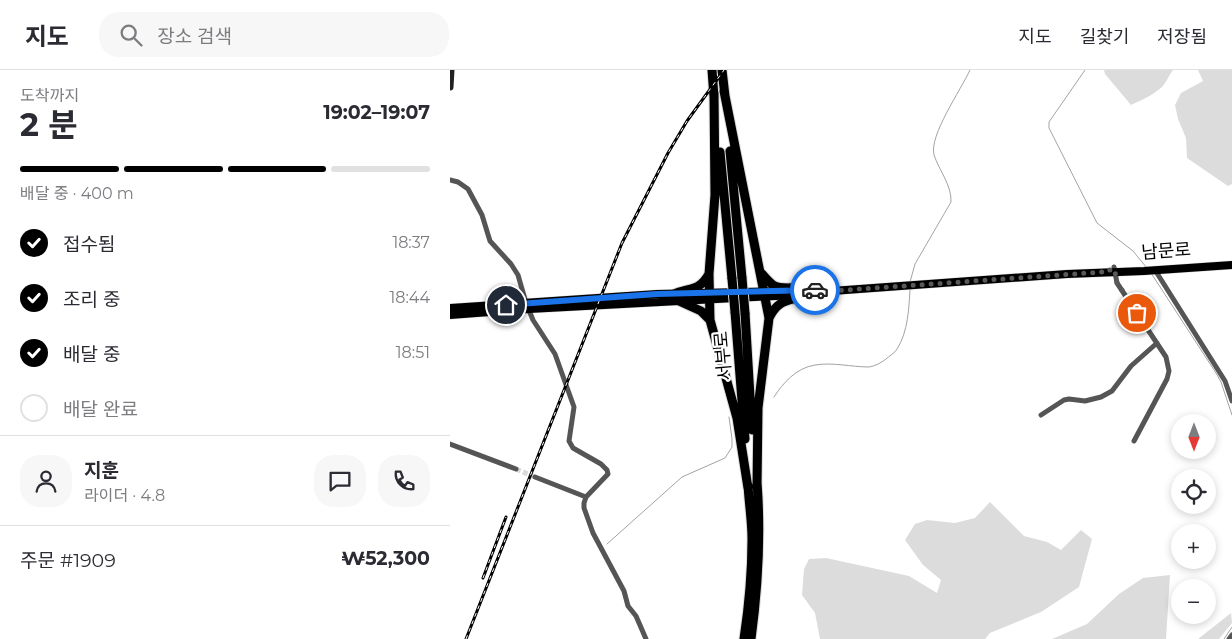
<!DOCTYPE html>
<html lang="ko">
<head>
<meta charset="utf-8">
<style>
	:root { --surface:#fff; --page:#f7f7f7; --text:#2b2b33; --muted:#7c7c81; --line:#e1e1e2; --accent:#000 }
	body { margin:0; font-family:Montserrat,"Noto Sans KR",sans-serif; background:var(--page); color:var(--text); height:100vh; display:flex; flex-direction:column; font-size:19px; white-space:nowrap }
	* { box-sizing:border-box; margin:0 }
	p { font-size:16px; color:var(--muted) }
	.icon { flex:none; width:28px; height:28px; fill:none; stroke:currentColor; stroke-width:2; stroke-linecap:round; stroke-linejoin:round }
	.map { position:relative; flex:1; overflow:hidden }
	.drawer { display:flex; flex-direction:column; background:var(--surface); width:450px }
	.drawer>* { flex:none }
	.needle { width:32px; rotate:180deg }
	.fabs { position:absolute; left:721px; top:344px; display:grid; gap:10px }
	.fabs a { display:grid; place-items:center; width:45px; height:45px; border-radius:50%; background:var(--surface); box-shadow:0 2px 8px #0003; font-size:25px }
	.pin { position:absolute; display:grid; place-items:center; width:42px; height:42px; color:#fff; margin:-21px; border:2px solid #fff; border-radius:50%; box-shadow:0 1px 5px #0007 }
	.courier { position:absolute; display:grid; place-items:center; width:50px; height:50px; margin:-25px; border:4px solid #1a73e8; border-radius:50%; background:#fff; color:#222; box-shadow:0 1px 6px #0007 }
	.head em { font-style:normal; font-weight:700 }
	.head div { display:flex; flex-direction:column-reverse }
	.head { display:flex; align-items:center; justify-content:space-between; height:85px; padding:0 20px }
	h1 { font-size:32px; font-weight:700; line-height:38px }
	.bar { display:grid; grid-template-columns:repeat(4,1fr); gap:8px 5px; align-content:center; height:60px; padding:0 20px }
	.bar i { height:6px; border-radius:4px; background:var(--line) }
	.bar .current { background:var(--accent) }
	.bar p { grid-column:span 4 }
	.line { display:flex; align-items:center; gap:12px; padding:0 20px; border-top:1px solid var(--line) }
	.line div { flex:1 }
	.round { display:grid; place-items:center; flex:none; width:52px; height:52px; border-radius:20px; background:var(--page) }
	ol { padding:0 20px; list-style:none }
	li { display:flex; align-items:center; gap:15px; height:55px }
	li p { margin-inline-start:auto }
	li .icon { padding:5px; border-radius:50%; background:var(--accent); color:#fff; stroke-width:4 }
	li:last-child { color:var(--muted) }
	li i { width:28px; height:28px; border:2px solid var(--line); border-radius:50% }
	header { display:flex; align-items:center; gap:30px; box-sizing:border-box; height:70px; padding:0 25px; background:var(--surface); border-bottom:1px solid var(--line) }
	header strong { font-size:24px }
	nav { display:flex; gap:28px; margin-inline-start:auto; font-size:18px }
	.search { width:350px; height:45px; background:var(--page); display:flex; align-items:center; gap:12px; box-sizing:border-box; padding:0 18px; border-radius:20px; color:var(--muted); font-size:19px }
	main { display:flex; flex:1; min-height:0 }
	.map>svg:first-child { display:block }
</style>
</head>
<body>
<header>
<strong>지도</strong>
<div class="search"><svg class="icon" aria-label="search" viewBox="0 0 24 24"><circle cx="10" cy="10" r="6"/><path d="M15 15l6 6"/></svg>장소 검색</div>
<nav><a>지도</a><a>길찾기</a><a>저장됨</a></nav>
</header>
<main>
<section class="drawer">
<div class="head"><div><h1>2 분</h1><p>도착까지</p></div><em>19:02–19:07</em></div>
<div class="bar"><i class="current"></i><i class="current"></i><i class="current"></i><i></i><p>배달 중 · 400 m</p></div>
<ol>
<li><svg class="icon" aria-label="check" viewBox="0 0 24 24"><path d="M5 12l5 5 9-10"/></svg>접수됨<p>18:37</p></li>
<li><svg class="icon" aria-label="check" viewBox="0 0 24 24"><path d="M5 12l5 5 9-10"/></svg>조리 중<p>18:44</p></li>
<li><svg class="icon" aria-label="check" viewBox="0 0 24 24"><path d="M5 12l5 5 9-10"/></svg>배달 중<p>18:51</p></li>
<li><i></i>배달 완료</li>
</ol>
<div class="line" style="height:90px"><a class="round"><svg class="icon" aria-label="person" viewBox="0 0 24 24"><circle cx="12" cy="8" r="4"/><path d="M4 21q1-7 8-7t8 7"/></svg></a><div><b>지훈</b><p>라이더 · 4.8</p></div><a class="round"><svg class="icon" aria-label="chat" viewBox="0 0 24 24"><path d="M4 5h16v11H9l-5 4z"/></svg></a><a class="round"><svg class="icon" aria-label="phone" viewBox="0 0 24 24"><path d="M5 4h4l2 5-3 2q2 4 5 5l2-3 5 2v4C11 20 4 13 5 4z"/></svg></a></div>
<div class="line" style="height:65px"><div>주문 #1909</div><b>₩52,300</b></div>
</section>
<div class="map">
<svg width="782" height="569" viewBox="0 0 782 569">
	<rect width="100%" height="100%" fill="#fff"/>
	<!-- green -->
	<path fill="#dcdcdc" d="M654 0H723C719 5 716 13 712 17 703 25 692 30 681 35L655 4Z
		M748 0H782V114L778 116 737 88 736 68 728 49 725 35 731 23 753 11Z
		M540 432 574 466 597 472 611 480 631 460 642 469 629 517 591 542 540 563 535 569H370L365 543 352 525 354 499 359 489 376 488 459 506 487 523 491 510 473 495 455 470 465 454 477 450 505 453 525 448Z
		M720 505 716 569H602L637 554 669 524 693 508Z
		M781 543 782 553 769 569H748Z"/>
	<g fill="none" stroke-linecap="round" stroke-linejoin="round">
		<!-- stream -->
		<path stroke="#a3a3a3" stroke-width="1" d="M635 0 599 52V58L647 153 683 181 697 198
			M701 203 766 303 771 312 782 345
			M460 212 465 194 501 132C502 116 489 100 484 85 479 65 511 20 520 0
			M324 327C333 313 346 298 365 295 383 292 401 297 419 297 425 296 431 293 436 289 439 286 445 283 447 279 458 262 459 238 460 219
			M157 474 232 407 275 388 282 377V369L279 347
			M774 569 782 557"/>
		<!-- street-tunnel -->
		<path stroke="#d9d9d9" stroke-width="5" stroke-dasharray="5 2.5" stroke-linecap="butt" d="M66 399 85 407"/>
		<!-- primary casing -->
		<g stroke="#dbdbdb" stroke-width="9">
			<path id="primary" d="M0 238 207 224 334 221
				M0 245 79 239 363 224 368 222 617 204 694 201 782 195"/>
		</g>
		<!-- highway casing -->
		<g stroke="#dbdbdb" stroke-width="11">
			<path id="highway" d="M262 0 264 27
				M272 0 275 26
				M274 21 319 248 308 338 307 417
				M264 23 265 125 259 204 260 250 287 348 298 418
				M280 81 292 208
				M270 82 282 209
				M311 203C315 207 319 212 323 215 333 221 346 215 357 220
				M224 224C240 217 249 222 259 204
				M229 231 251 241 260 250
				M285 242 295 369
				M295 243 302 360
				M319 248C329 228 338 232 356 225
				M294 569C299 536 302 502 302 469 302 451 299 433 298 415
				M301 569C308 517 311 465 307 412"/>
		</g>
		<!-- street -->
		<path stroke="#555" stroke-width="5" d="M0 110 8 112 18 119 32 145 40 171 61 194 68 205 76 233 83 250 105 284 124 337 119 371 123 378 151 394 157 400 158 404 136 427 134 433V438L143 463 174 521 178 536 186 546 196 569
			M664 197 667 213 716 287 719 301 717 309 684 371
			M705 200 775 311 782 331
			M591 345 614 330 619 329 635 331 651 327 662 321 681 296 707 273
			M0 374 66 399
			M85 407 136 427
			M779 569 782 565"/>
		<!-- secondary -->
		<path stroke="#222" stroke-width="7" d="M0 17 1 0"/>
		<!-- primary -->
		<use href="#primary" stroke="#000" stroke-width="8"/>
		<!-- highway -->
		<use href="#highway" stroke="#000" stroke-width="9"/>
		<!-- rail casing -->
		<g stroke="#000" stroke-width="3">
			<path id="rail" d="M33 508 56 447
				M16 569 172 173 218 83 237 51 274 0"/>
		</g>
		<!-- rail -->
		<use href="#rail" stroke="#fff" stroke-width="1" stroke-dasharray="4" stroke-linecap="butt"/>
		<!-- highway-bridge casing -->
		<g stroke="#dbdbdb" stroke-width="11" stroke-linecap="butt">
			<path id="highway-bridge" d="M292 208 295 243
				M282 209 285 242"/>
		</g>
		<!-- highway-bridge -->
		<use href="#highway-bridge" stroke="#000" stroke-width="9"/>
	</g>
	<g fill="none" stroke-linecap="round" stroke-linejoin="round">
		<!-- done -->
		<path stroke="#595959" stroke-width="5" stroke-dasharray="0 9" d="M365 220 368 222 652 202 654 200H665L666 211 687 243"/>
		<!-- route -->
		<path stroke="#1a73e8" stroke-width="6" d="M56 235 207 224 365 220"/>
	</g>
	<g text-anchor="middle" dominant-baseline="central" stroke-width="4.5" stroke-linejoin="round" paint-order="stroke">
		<!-- street labels -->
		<g font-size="18" fill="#000" stroke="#fff">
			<text transform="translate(716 181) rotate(-4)">남문로</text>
			<text transform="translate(273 286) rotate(-95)">서부로</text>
		</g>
	</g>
</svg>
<div class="fabs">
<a><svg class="needle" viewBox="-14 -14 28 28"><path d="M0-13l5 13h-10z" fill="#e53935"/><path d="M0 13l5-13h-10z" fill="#7c7c81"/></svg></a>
<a><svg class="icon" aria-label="locate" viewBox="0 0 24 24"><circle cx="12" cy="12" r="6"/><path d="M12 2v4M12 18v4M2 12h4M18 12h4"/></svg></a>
<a>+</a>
<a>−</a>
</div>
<div class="pin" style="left:687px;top:243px;background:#ea580c"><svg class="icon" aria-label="bag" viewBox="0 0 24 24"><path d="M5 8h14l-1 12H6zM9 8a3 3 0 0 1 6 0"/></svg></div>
<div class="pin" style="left:56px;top:235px;background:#1f2937"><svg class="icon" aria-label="home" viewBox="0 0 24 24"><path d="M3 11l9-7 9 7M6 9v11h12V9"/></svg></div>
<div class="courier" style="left:365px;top:220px"><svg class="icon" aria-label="car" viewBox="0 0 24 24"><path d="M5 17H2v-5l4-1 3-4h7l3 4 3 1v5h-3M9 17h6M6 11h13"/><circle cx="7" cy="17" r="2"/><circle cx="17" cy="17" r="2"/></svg></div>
</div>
</main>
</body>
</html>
